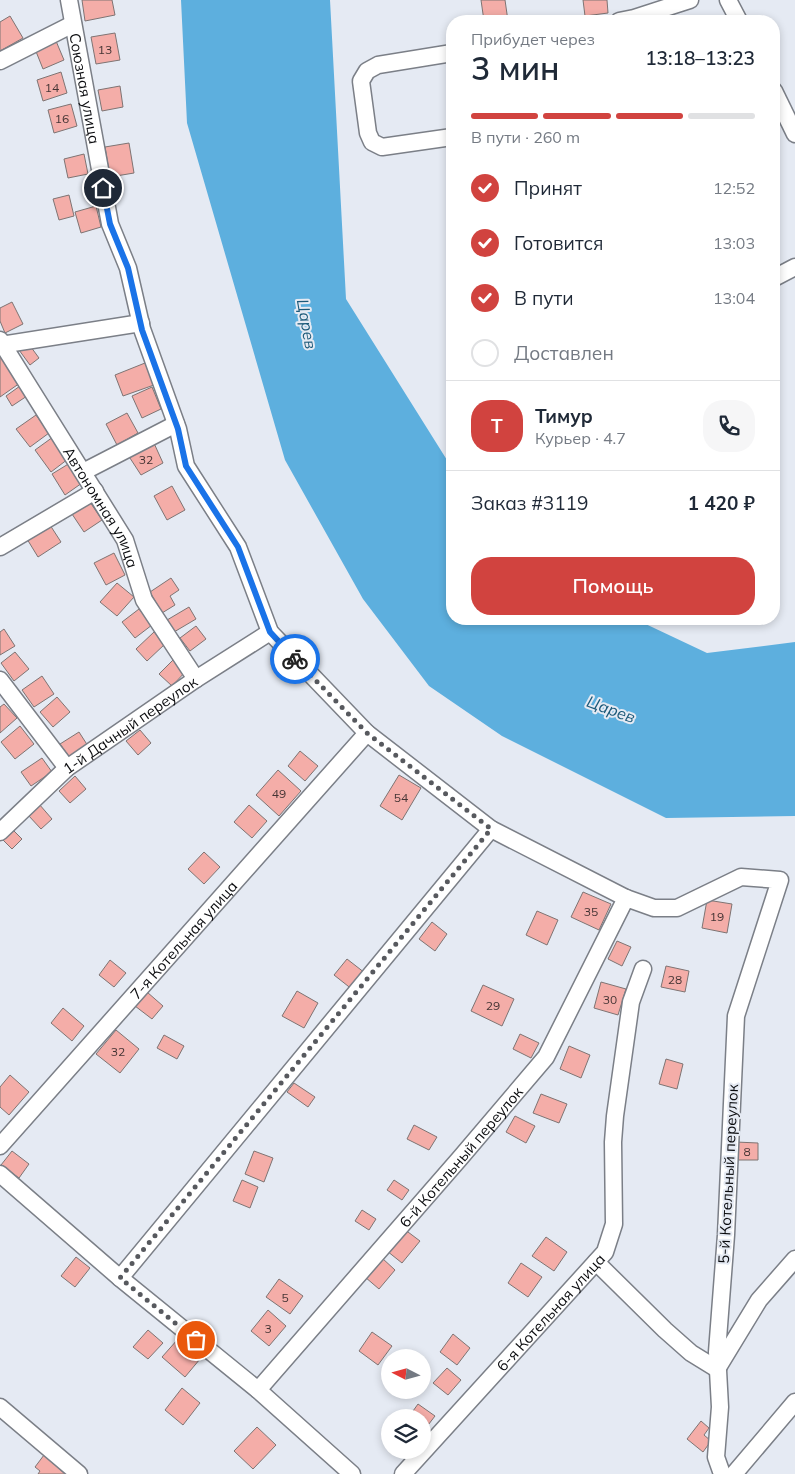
<!DOCTYPE html>
<html lang="ru">
<head>
<meta charset="utf-8">
<style>
	:root { --surface:#fff; --page:#f6f6f7; --text:#1f2937; --muted:#747a83; --line:#e0e1e3; --accent:#d1433f }
	body { margin:0; font-family:Mulish,sans-serif; background:var(--page); color:var(--text); height:100vh; display:flex; flex-direction:column; font-size:19px; white-space:nowrap }
	* { box-sizing:border-box; margin:0 }
	p { font-size:16px; color:var(--muted) }
	.icon { flex:none; width:28px; height:28px; fill:none; stroke:currentColor; stroke-width:2; stroke-linecap:round; stroke-linejoin:round }
	.map { position:relative; flex:1; overflow:hidden }
	.panel { position:absolute; left:446px; top:15px; width:334px; height:610px; display:flex; flex-direction:column; background:var(--surface); border-radius:20px; box-shadow:0 2px 8px #0003 }
	.panel>* { flex:none }
	.needle { width:32px; rotate:276deg }
	.controls { position:absolute; left:381px; top:1349px; display:grid; gap:10px }
	.controls a { display:grid; place-items:center; width:50px; height:50px; border-radius:50%; background:var(--surface); box-shadow:0 2px 8px #0003; font-size:25px }
	.pin { position:absolute; display:grid; place-items:center; width:42px; height:42px; color:#fff; margin:-21px; border:2px solid #fff; border-radius:50%; box-shadow:0 1px 5px #0007 }
	.courier { position:absolute; display:grid; place-items:center; width:50px; height:50px; margin:-25px; border:4px solid #1a73e8; border-radius:50%; background:#fff; color:#222; box-shadow:0 1px 6px #0007 }
	.head em { font-style:normal; font-weight:600 }
	.head div { display:flex; flex-direction:column-reverse }
	.head { display:flex; align-items:center; justify-content:space-between; height:85px; padding:0 25px }
	h1 { font-size:32px; font-weight:600; line-height:38px }
	.bar { display:grid; grid-template-columns:repeat(4,1fr); gap:8px 5px; align-content:center; height:60px; padding:0 25px }
	.bar i { height:6px; border-radius:4px; background:var(--line) }
	.bar .current { background:var(--accent) }
	.bar p { grid-column:span 4 }
	.line { display:flex; align-items:center; gap:12px; padding:0 25px; border-top:1px solid var(--line) }
	.line div { flex:1 }
	.round { display:grid; place-items:center; flex:none; width:52px; height:52px; border-radius:20px; background:var(--page) }
	ol { padding:0 25px; list-style:none }
	li { display:flex; align-items:center; gap:15px; height:55px }
	li p { margin-inline-start:auto }
	li .icon { padding:5px; border-radius:50%; background:var(--accent); color:#fff; stroke-width:4 }
	li:last-child { color:var(--muted) }
	li i { width:28px; height:28px; border:2px solid var(--line); border-radius:50% }
	.button { display:flex; gap:10px; margin-top:auto; padding:10px 25px }
	.button a { flex:1; height:58px; border-radius:20px; background:var(--accent); color:#fff; font-size:20px; font-weight:600; line-height:58px; text-align:center }
	.map>svg:first-child { display:block }
</style>
</head>
<body>
<div class="map">
<svg width="795" height="1474" viewBox="0 0 795 1474">
	<rect width="100%" height="100%" fill="#e5eaf3"/>
	<!-- water -->
	<path fill="#5dafde" d="M181 0H330L346 299 452 468V619H635L707 653 795 642V816L666 818 502 736 429 686 363 599 285 460 187 123Z"/>
	<!-- building -->
	<path fill="#f4ada8" stroke="#7e7473" d="M82 0H112L115 15 85 21Z
		M481 0H505L508 21H484Z
		M583 0H607L608 13 585 16Z
		M10 16 23 38 0 51V22Z
		M115 33 120 60 96 64 91 37Z
		M56 41 64 60 43 69 35 49Z
		M61 72 67 93 43 101 37 80Z
		M120 86 123 107 102 111 98 90Z
		M71 104 77 126 54 133 48 110Z
		M129 143 134 173 110 177 105 147Z
		M84 154 88 174 68 178 64 159Z
		M69 195 74 216 59 220 53 199Z
		M96 206 101 227 81 233 75 212Z
		M12 302 23 324 5 333 0 321V308Z
		M28 343 39 358 30 365 19 350Z
		M0 355 20 383 0 397Z
		M145 363 154 385 123 396 115 375Z
		M20 386 27 396 12 406 6 396Z
		M152 387 161 409 142 418 132 396Z
		M127 413 138 433 117 445 106 424Z
		M36 415 49 433 30 447 16 429Z
		M53 437 68 459 51 472 35 450Z
		M153 441 163 463 141 475 128 455Z
		M70 463 82 483 65 495 52 474Z
		M172 486 185 510 167 520 154 496Z
		M90 502 102 520 84 532 72 514Z
		M50 525 61 542 38 557 27 539Z
		M114 553 125 575 106 585 94 563Z
		M171 578 179 590 170 596 175 605 162 613 150 592Z
		M117 583 134 597 117 616 100 602Z
		M189 607 196 619 174 632 167 620Z
		M139 609 152 625 135 638 122 622Z
		M196 626 206 639 190 651 180 638Z
		M4 629 15 646 0 655V632Z
		M154 632 165 644 147 661 136 649Z
		M15 652 29 669 14 681 1 663Z
		M175 658 187 670 172 686 159 674Z
		M42 676 54 694 34 707 22 690Z
		M57 697 70 712 53 727 40 712Z
		M4 704 17 718 0 733V707Z
		M20 726 34 744 15 759 1 742Z
		M140 730 151 743 138 755 126 741Z
		M79 732 88 746 70 758 60 744Z
		M300 751 318 766 305 781 288 766Z
		M42 758 52 772 31 786 21 772Z
		M278 770 301 791 279 816 256 795Z
		M399 775 421 788 402 820 380 806Z
		M75 776 86 789 70 803 59 791Z
		M39 804 52 819 41 829 28 815Z
		M249 805 267 821 252 838 234 822Z
		M11 828 22 839 12 849 1 838Z
		M204 852 220 867 204 884 188 869Z
		M583 892 611 904 599 930 571 917Z
		M707 900 732 904 727 933 702 928Z
		M537 911 558 920 547 945 526 935Z
		M432 922 447 934 435 951 419 939Z
		M617 941 631 947 622 966 608 959Z
		M347 959 365 973 353 990 334 975Z
		M110 960 126 973 114 987 99 975Z
		M666 966 689 971 685 992 661 987Z
		M601 982 626 989 618 1015 594 1008Z
		M483 985 514 999 502 1026 471 1011Z
		M297 991 318 1003 304 1028 282 1016Z
		M147 992 163 1006 152 1019 135 1006Z
		M63 1008 84 1026 72 1041 51 1023Z
		M116 1030 139 1049 120 1073 96 1054Z
		M520 1034 539 1043 531 1058 513 1049Z
		M164 1035 184 1046 177 1059 157 1048Z
		M569 1046 590 1055 581 1078 560 1069Z
		M666 1059 683 1064 677 1089 659 1084Z
		M10 1075 29 1092 9 1115 0 1107V1087Z
		M294 1083 315 1097 308 1107 287 1092Z
		M541 1094 567 1104 559 1123 533 1113Z
		M515 1116 535 1126 526 1143 506 1132Z
		M414 1125 437 1137 429 1150 407 1139Z
		M736 1142 758 1143V1160H736Z
		M12 1151 29 1164 19 1178 1 1165Z
		M254 1151 273 1158 264 1182 245 1174Z
		M242 1180 258 1187 250 1208 233 1201Z
		M394 1180 409 1190 402 1200 387 1190Z
		M362 1210 376 1219 369 1230 355 1221Z
		M404 1229 420 1241 402 1263 387 1251Z
		M546 1237 567 1252 554 1271 532 1256Z
		M76 1257 90 1268 75 1287 61 1276Z
		M382 1258 395 1270 379 1289 365 1277Z
		M521 1263 542 1277 528 1297 508 1283Z
		M279 1279 303 1296 290 1314 266 1297Z
		M268 1310 286 1326 269 1346 251 1331Z
		M148 1330 163 1343 148 1359 133 1347Z
		M372 1332 392 1346 378 1365 359 1351Z
		M453 1334 470 1348 457 1365 440 1352Z
		M178 1339 200 1359 185 1377 162 1357Z
		M447 1368 461 1380 448 1395 433 1383Z
		M182 1388 200 1403 183 1425 165 1410Z
		M418 1404 435 1416 422 1433V1418H408Z
		M701 1421 709 1428 704 1435 711 1441 703 1452 687 1439Z
		M257 1427 276 1445 253 1469 234 1451Z
		M44 1455 65 1474H38L40 1471 35 1467Z"/>
	<g fill="none" stroke-linecap="round" stroke-linejoin="round">
		<!-- minor casing -->
		<g stroke="#7b7f87" stroke-width="19">
			<g id="minor">
				<path id="s1" d="M69 0 110 224 128 268 142 329 178 429 186 466 238 547 270 632 367 733 491 829 626 898 654 908H677L741 877 780 880 736 1016 726 1235 717 1352 720 1407 716 1457 722 1474"/>
				<path d="M728 0 739 21"/>
				<path d="M619 21 634 18 690 0"/>
				<path d="M452 53 378 65 367 71 361 81 368 133 372 142 382 147 452 137"/>
				<path d="M0 61 73 24"/>
				<path d="M774 91 795 134"/>
				<path d="M774 278 795 267"/>
				<path id="s2" d="M0 340 125 540 144 600 196 679"/>
				<path d="M0 345 141 323"/>
				<path d="M83 472 176 424"/>
				<path d="M0 547 95 491"/>
				<path d="M0 680 67 768"/>
				<path id="s3" d="M0 832 67 768 196 679 270 632"/>
				<path id="s4" d="M0 1146 367 733"/>
				<path d="M0 1174 120 1278 258 1390 352 1474"/>
				<path d="M596 1262 665 1330 691 1353 717 1369 759 1300 795 1259"/>
				<path d="M120 1278 491 829"/>
				<path id="s5" d="M258 1390 461 1157 546 1057 626 898"/>
				<path d="M0 1407 79 1474"/>
				<path id="s6" d="M403 1474 605 1252 614 1224 613 1142 615 1116 631 1002 643 969"/>
				<path d="M734 1474 795 1402"/>
			</g>
		</g>
		<!-- minor -->
		<use href="#minor" stroke="#fff" stroke-width="16"/>
	</g>
	<g fill="none" stroke-linecap="round" stroke-linejoin="round">
		<!-- done -->
		<path stroke="#57595e" stroke-width="5" stroke-dasharray="0 9" d="M196 1340 120 1278 491 829 367 733 295 659"/>
		<!-- route -->
		<path stroke="#1a73e8" stroke-width="6" d="M103 188 110 224 128 268 142 330 178 429 186 466 238 547 270 632 295 659"/>
	</g>
	<g text-anchor="middle" dominant-baseline="central" stroke-width="4" stroke-linejoin="round" paint-order="stroke">
		<!-- number labels -->
		<g font-size="12" fill="#443434">
			<text x="105" y="49">13</text>
			<text x="52" y="87">14</text>
			<text x="62" y="118">16</text>
			<text x="146" y="459">32</text>
			<text x="279" y="793">49</text>
			<text x="401" y="797">54</text>
			<text x="591" y="911">35</text>
			<text x="717" y="916">19</text>
			<text x="675" y="979">28</text>
			<text x="610" y="999">30</text>
			<text x="493" y="1005">29</text>
			<text x="118" y="1051">32</text>
			<text x="747" y="1151">8</text>
			<text x="285" y="1297">5</text>
			<text x="268" y="1328">3</text>
		</g>
		<!-- street labels -->
		<g font-size="15" fill="#0a0b0e" stroke="#e5eaf3">
			<text stroke="none"><textPath href="#s1" startOffset="90">Союзная улица</textPath></text>
			<text stroke="none"><textPath href="#s2" startOffset="196">Автономная улица</textPath></text>
			<text stroke="none"><textPath href="#s3" startOffset="169">1-й Дачный переулок</textPath></text>
			<text stroke="none"><textPath href="#s4" startOffset="276">7-я Котельная улица</textPath></text>
			<text stroke="none"><textPath href="#s5" startOffset="309">6-й Котельный переулок</textPath></text>
			<text transform="translate(728 1174) rotate(-87)">5-й Котельный переулок</text>
			<text stroke="none"><textPath href="#s6" startOffset="219">6-я Котельная улица</textPath></text>
		</g>
		<!-- water labels -->
		<g font-size="16" font-style="italic" fill="#1b5979" stroke="#e5eaf3">
			<text transform="translate(307 324) rotate(80)">Царев</text>
			<text transform="translate(611 709) rotate(20)">Царев</text>
		</g>
	</g>
</svg>
<div class="controls">
<a><svg class="needle" viewBox="-14 -14 28 28"><path d="M0-13l5 13h-10z" fill="#e53935"/><path d="M0 13l5-13h-10z" fill="#747a83"/></svg></a>
<a><svg class="icon" aria-label="layers" viewBox="0 0 24 24"><path d="M12 4l9 5-9 5-9-5zM3 14l9 5 9-5"/></svg></a>
</div>
<div class="pin" style="left:196px;top:1340px;background:#ea580c"><svg class="icon" aria-label="bag" viewBox="0 0 24 24"><path d="M5 8h14l-1 12H6zM9 8a3 3 0 0 1 6 0"/></svg></div>
<div class="pin" style="left:103px;top:188px;background:#1f2937"><svg class="icon" aria-label="home" viewBox="0 0 24 24"><path d="M3 11l9-7 9 7M6 9v11h12V9"/></svg></div>
<div class="courier" style="left:295px;top:659px"><svg class="icon" aria-label="bike" viewBox="0 0 24 24"><circle cx="6" cy="16" r="4"/><circle cx="18" cy="16" r="4"/><path d="M6 16l4-8h5l3 8M10 8l3 8H6M13 5h3"/></svg></div>
<section class="panel">
<div class="head"><div><h1>3 мин</h1><p>Прибудет через</p></div><em>13:18–13:23</em></div>
<div class="bar"><i class="current"></i><i class="current"></i><i class="current"></i><i></i><p>В пути · 260 m</p></div>
<ol>
<li><svg class="icon" aria-label="check" viewBox="0 0 24 24"><path d="M5 12l5 5 9-10"/></svg>Принят<p>12:52</p></li>
<li><svg class="icon" aria-label="check" viewBox="0 0 24 24"><path d="M5 12l5 5 9-10"/></svg>Готовится<p>13:03</p></li>
<li><svg class="icon" aria-label="check" viewBox="0 0 24 24"><path d="M5 12l5 5 9-10"/></svg>В пути<p>13:04</p></li>
<li><i></i>Доставлен</li>
</ol>
<div class="line" style="height:90px"><b class="round" style="background:var(--accent);color:#fff">Т</b><div><b>Тимур</b><p>Курьер · 4.7</p></div><a class="round"><svg class="icon" aria-label="phone" viewBox="0 0 24 24"><path d="M5 4h4l2 5-3 2q2 4 5 5l2-3 5 2v4C11 20 4 13 5 4z"/></svg></a></div>
<div class="line" style="height:65px"><div>Заказ #3119</div><b>1 420 ₽</b></div>
<div class="button"><a>Помощь</a></div>
</section>
</div>
</body>
</html>
